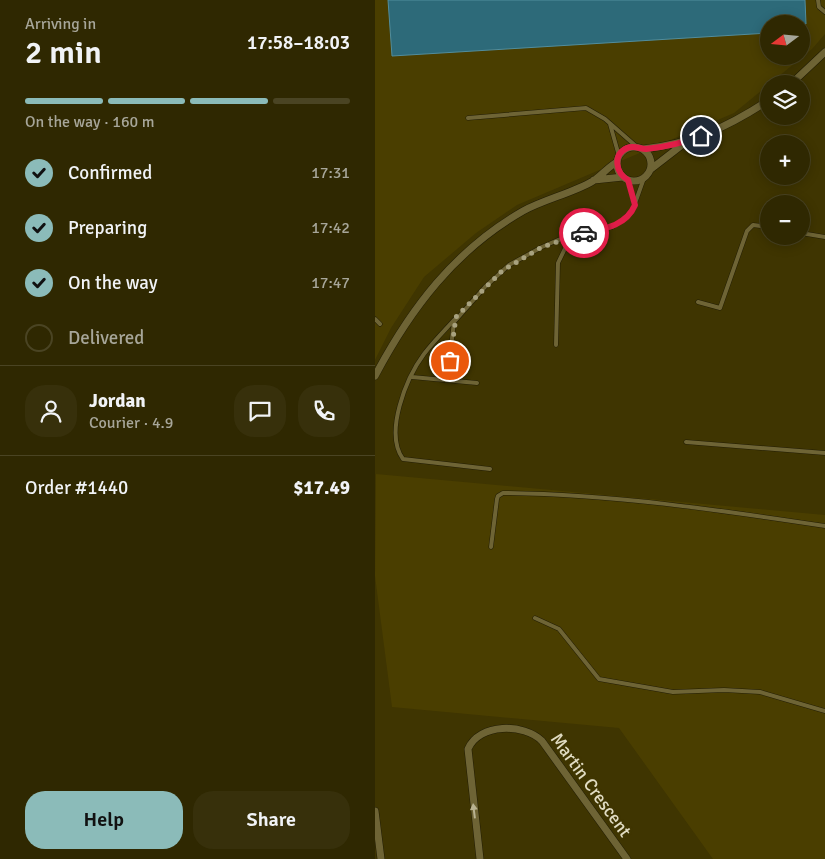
<!DOCTYPE html>
<html lang="en">
<head>
<meta charset="utf-8">
<style>
	:root { --surface:#2f2801; --page:#37300b; --text:#f1f3f6; --muted:#a7a699; --line:#4a4423; --accent:#8bbbb9 }
	body { margin:0; font-family:Signika,sans-serif; background:var(--page); color:var(--text); height:100vh; display:flex; flex-direction:column; font-size:19px; white-space:nowrap }
	* { box-sizing:border-box; margin:0 }
	p { font-size:16px; color:var(--muted) }
	.icon { flex:none; width:28px; height:28px; fill:none; stroke:currentColor; stroke-width:2; stroke-linecap:round; stroke-linejoin:round }
	.map { position:relative; flex:1; overflow:hidden }
	.details { display:flex; flex-direction:column; background:var(--surface); width:375px }
	.details>* { flex:none }
	.needle { width:32px; rotate:254deg }
	.controls { position:absolute; left:385px; top:15px; display:grid; gap:10px }
	.controls a { display:grid; place-items:center; width:50px; height:50px; border-radius:50%; background:var(--surface); box-shadow:0 2px 12px #0003,0 0 0 1px var(--line); font-size:25px }
	.pin { position:absolute; display:grid; place-items:center; width:42px; height:42px; color:#fff; margin:-21px; border:2px solid #fff; border-radius:50%; box-shadow:0 1px 5px #0007 }
	.courier { position:absolute; display:grid; place-items:center; width:50px; height:50px; margin:-25px; border:4px solid #e11d48; border-radius:50%; background:#fff; color:#222; box-shadow:0 1px 6px #0007 }
	.summary em { font-style:normal; font-weight:600 }
	.summary div { display:flex; flex-direction:column-reverse }
	.summary { display:flex; align-items:center; justify-content:space-between; height:85px; padding:0 25px }
	h1 { font-size:32px; font-weight:600; line-height:38px }
	.bar { display:grid; grid-template-columns:repeat(4,1fr); gap:8px 5px; align-content:center; height:60px; padding:0 25px }
	.bar i { height:6px; border-radius:4px; background:var(--line) }
	.bar .current { background:var(--accent) }
	.bar p { grid-column:span 4 }
	.line { display:flex; align-items:center; gap:12px; padding:0 25px; border-top:1px solid var(--line) }
	.line div { flex:1 }
	.round { display:grid; place-items:center; flex:none; width:52px; height:52px; border-radius:20px; background:var(--page) }
	ol { padding:0 25px; list-style:none }
	li { display:flex; align-items:center; gap:15px; height:55px }
	li p { margin-inline-start:auto }
	li .icon { padding:5px; border-radius:50%; background:var(--accent); color:#111; stroke-width:4 }
	li:last-child { color:var(--muted) }
	li i { width:28px; height:28px; border:2px solid var(--line); border-radius:50% }
	.button { display:flex; gap:10px; margin-top:auto; padding:10px 25px }
	.button a { flex:1; height:58px; border-radius:20px; background:var(--accent); color:#111; font-size:20px; font-weight:600; line-height:58px; text-align:center }
	.button a+a { background:var(--page); color:var(--text) }
	main { display:flex; flex:1; min-height:0 }
	.map>svg:first-child { display:block }
</style>
</head>
<body>
<main>
<section class="details">
<div class="summary"><div><h1>2 min</h1><p>Arriving in</p></div><em>17:58–18:03</em></div>
<div class="bar"><i class="current"></i><i class="current"></i><i class="current"></i><i></i><p>On the way · 160 m</p></div>
<ol>
<li><svg class="icon" aria-label="check" viewBox="0 0 24 24"><path d="M5 12l5 5 9-10"/></svg>Confirmed<p>17:31</p></li>
<li><svg class="icon" aria-label="check" viewBox="0 0 24 24"><path d="M5 12l5 5 9-10"/></svg>Preparing<p>17:42</p></li>
<li><svg class="icon" aria-label="check" viewBox="0 0 24 24"><path d="M5 12l5 5 9-10"/></svg>On the way<p>17:47</p></li>
<li><i></i>Delivered</li>
</ol>
<div class="line" style="height:90px"><a class="round"><svg class="icon" aria-label="person" viewBox="0 0 24 24"><circle cx="12" cy="8" r="4"/><path d="M4 21q1-7 8-7t8 7"/></svg></a><div><b>Jordan</b><p>Courier · 4.9</p></div><a class="round"><svg class="icon" aria-label="chat" viewBox="0 0 24 24"><path d="M4 5h16v11H9l-5 4z"/></svg></a><a class="round"><svg class="icon" aria-label="phone" viewBox="0 0 24 24"><path d="M5 4h4l2 5-3 2q2 4 5 5l2-3 5 2v4C11 20 4 13 5 4z"/></svg></a></div>
<div class="line" style="height:65px"><div>Order #1440</div><b>$17.49</b></div>
<div class="button"><a>Help</a><a>Share</a></div>
</section>
<div class="map">
<svg width="450" height="859" viewBox="0 0 450 859">
	<rect width="100%" height="100%" fill="#3f3501"/>
	<!-- built -->
	<path fill="#4a3e00" fill-rule="evenodd" d="M0 0H450V34L437 49 359 113 142 205 101 233 49 277 16 328 0 360ZM394 24H426V56H394Z
		M1 474 450 515V859H338L244 728 17 707 0 576Z"/>
	<!-- building -->
	<path fill="#2d6a79" stroke="#518d9d" d="M13 0H430L431 24H394V33L17 56Z"/>
	<g fill="none" stroke-linecap="round" stroke-linejoin="round">
		<!-- service casing -->
		<g stroke="#221d05" stroke-width="5">
			<path id="service" d="M443 0 444 7 450 12
				M93 118 211 108 230 119 262 147
				M235 124 244 156
				M253 180 260 205
				M426 233 450 237
				M323 302 345 308 372 231 378 225 394 227
				M0 319 5 324
				M80 319C69 331 58 342 49 354 31 378 9 433 28 459L115 469
				M181 345 183 263 196 236
				M37 377 102 383
				M72 380 79 322 110 287 134 265 167 247 183 240 237 227 248 220 258 209 269 178
				M311 442 450 453
				M116 547 122 499 123 496 128 493C236 494 344 510 450 526
				M160 618 184 629 224 679 298 692 349 690 385 692 450 711"/>
		</g>
		<!-- minor casing -->
		<g stroke="#221d05" stroke-width="8">
			<path id="minor" d="M416 84 450 52
				M242 164a17 17 0 1 1 34 0a17 17 0 1 1-34 0Z
				M268 149C316 144 353 127 394 100
				M276 169 307 145
				M219 180 248 177
				M0 376C36 308 80 250 148 211 170 199 198 193 218 181 226 176 233 167 242 162
				M0 811 6 859
				M105 859 93 749C104 723 149 723 167 741L252 859"/>
		</g>
		<!-- service -->
		<use href="#service" stroke="#6e6435" stroke-width="4"/>
		<!-- minor -->
		<use href="#minor" stroke="#6e6435" stroke-width="7"/>
	</g>
	<!-- one-way arrows -->
	<defs><path id="oneway-solid" d="M-6-.8H1V-3.2L6.5 0L1 3.2V.8H-6Z" transform="scale(1.25)"/></defs>
	<use fill="#b9b291" href="#oneway-solid" transform="translate(99 811) rotate(-97)"/>
	<g fill="none" stroke-linecap="round" stroke-linejoin="round">
		<!-- done -->
		<path stroke="#a8a27f" stroke-width="5" stroke-dasharray="0 9" d="M75 361 81 317 127 271 167 247 209 233"/>
		<!-- route -->
		<path stroke="#e11d48" stroke-width="6" d="M209 233C229 229 251 226 260 205L253 180C241 173 237 155 252 148 259 145 265 149 271 149 290 147 308 143 326 136"/>
	</g>
	<g text-anchor="middle" dominant-baseline="central" stroke-width="5" stroke-linejoin="round" paint-order="stroke">
		<!-- street labels -->
		<g font-size="18" fill="#e1dcc3" stroke="#3f3501">
			<text transform="translate(216 785) rotate(54)">Martin Crescent</text>
		</g>
	</g>
</svg>
<div class="controls">
<a><svg class="needle" viewBox="-14 -14 28 28"><path d="M0-13l5 13h-10z" fill="#e53935"/><path d="M0 13l5-13h-10z" fill="#a7a699"/></svg></a>
<a><svg class="icon" aria-label="layers" viewBox="0 0 24 24"><path d="M12 4l9 5-9 5-9-5zM3 14l9 5 9-5"/></svg></a>
<a>+</a>
<a>−</a>
</div>
<div class="pin" style="left:75px;top:361px;background:#ea580c"><svg class="icon" aria-label="bag" viewBox="0 0 24 24"><path d="M5 8h14l-1 12H6zM9 8a3 3 0 0 1 6 0"/></svg></div>
<div class="pin" style="left:326px;top:136px;background:#1f2937"><svg class="icon" aria-label="home" viewBox="0 0 24 24"><path d="M3 11l9-7 9 7M6 9v11h12V9"/></svg></div>
<div class="courier" style="left:209px;top:233px"><svg class="icon" aria-label="car" viewBox="0 0 24 24"><path d="M5 17H2v-5l4-1 3-4h7l3 4 3 1v5h-3M9 17h6M6 11h13"/><circle cx="7" cy="17" r="2"/><circle cx="17" cy="17" r="2"/></svg></div>
</div>
</main>
</body>
</html>
